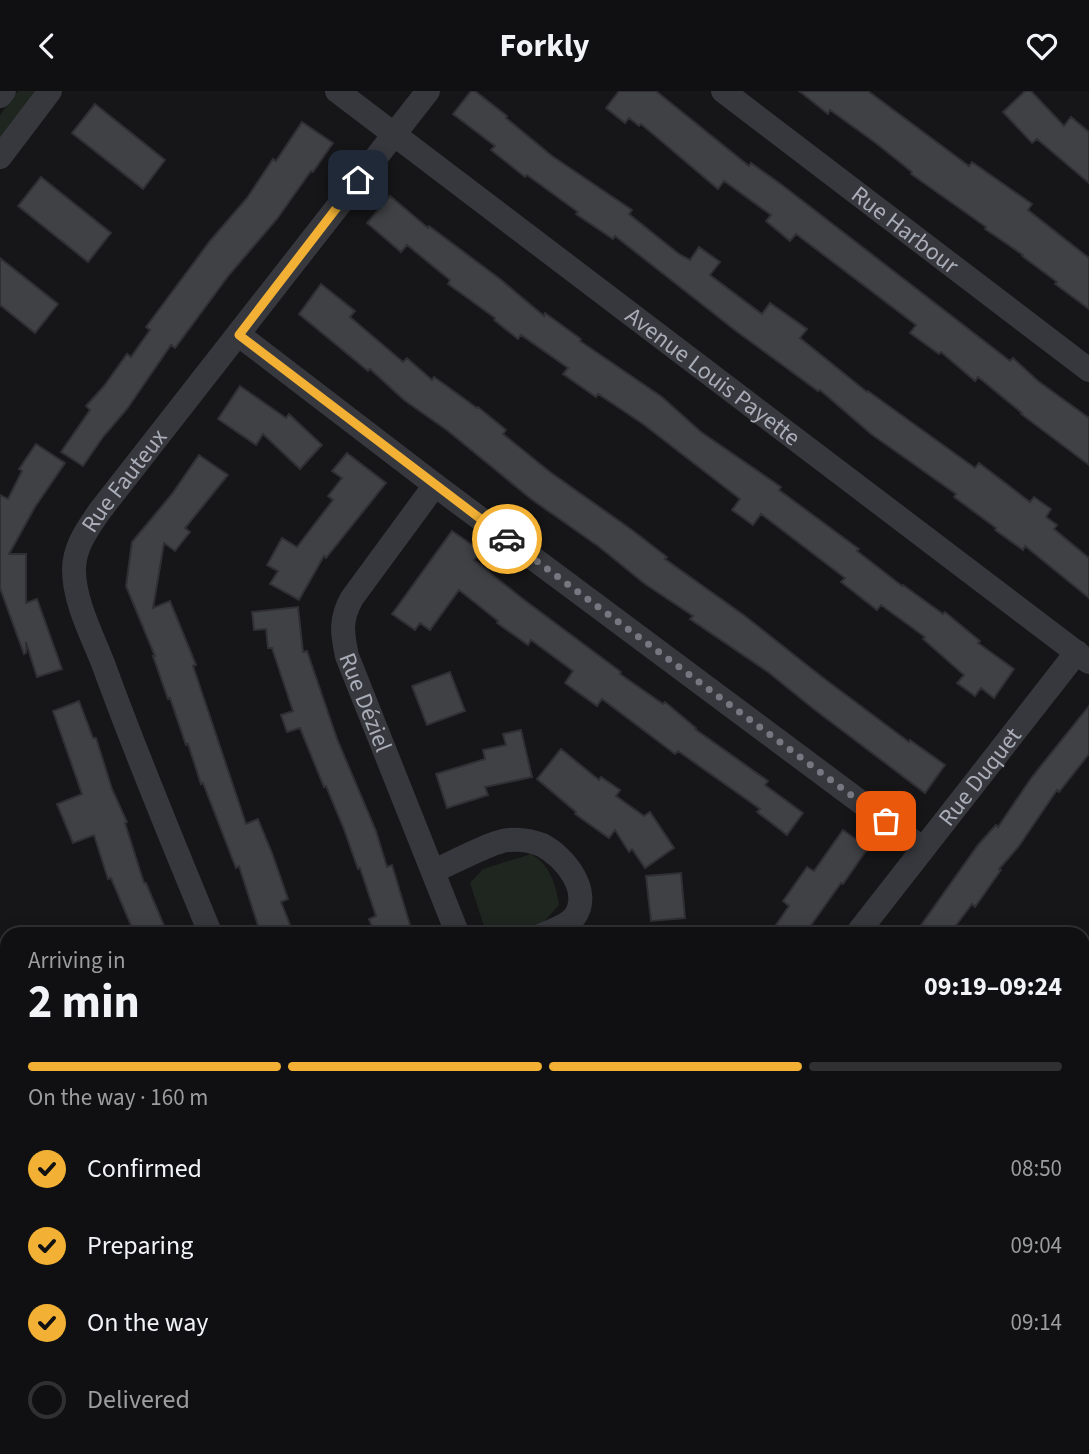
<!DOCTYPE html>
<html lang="en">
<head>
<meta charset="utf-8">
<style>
	:root { --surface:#101012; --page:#1e1e20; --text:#f1f3f6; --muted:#9c9d9f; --line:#303032; --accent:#f2b134 }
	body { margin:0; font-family:"Source Sans 3",sans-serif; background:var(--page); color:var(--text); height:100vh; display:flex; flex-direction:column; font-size:26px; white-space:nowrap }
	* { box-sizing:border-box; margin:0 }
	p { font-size:23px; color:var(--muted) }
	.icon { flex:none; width:38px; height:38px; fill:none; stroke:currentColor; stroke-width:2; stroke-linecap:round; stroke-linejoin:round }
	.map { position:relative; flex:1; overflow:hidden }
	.details { position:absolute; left:0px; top:836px; width:1090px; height:527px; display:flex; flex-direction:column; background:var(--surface); border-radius:21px 21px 0 0; box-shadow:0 4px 18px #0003,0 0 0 2px var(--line) }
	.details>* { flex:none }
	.pin { position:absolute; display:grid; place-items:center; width:60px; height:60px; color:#fff; margin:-30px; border-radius:14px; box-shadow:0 4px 10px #0006 }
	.courier { position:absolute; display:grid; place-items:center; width:70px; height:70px; margin:-35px; border:5px solid #f2b134; border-radius:50%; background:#fff; color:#222; box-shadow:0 2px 9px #0007 }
	.headline em { font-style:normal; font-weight:700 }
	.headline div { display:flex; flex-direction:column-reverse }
	.headline { display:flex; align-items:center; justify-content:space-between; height:119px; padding:0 28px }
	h1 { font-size:46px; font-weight:700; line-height:52px }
	.bar { display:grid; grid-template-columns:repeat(4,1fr); gap:10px 7px; align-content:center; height:84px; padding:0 28px }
	.bar i { height:9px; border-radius:5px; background:var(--line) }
	.bar .active { background:var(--accent) }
	.bar p { grid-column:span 4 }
	ol { padding:0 28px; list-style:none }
	li { display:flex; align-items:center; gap:21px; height:77px }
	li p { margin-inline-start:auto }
	li .icon { padding:7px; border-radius:50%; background:var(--accent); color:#111; stroke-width:4 }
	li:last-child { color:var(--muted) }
	li i { width:38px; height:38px; border:4px solid var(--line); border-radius:50% }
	header { display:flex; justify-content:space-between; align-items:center; height:91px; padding:0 28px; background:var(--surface); font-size:32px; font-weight:700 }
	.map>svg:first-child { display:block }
</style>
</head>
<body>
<header><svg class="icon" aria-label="back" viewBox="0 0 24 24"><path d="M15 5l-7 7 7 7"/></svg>Forkly<svg class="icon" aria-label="heart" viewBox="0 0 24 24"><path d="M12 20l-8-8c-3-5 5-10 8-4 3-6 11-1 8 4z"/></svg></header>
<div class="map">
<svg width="1089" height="1363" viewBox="0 0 1089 1363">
	<rect width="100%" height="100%" fill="#161618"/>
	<!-- green -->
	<path fill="#1e261f" d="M18 0H36L0 48V24Z
		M531 763C550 774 556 793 559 814L544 831 508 843H493L484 835 470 792 483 778Z
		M7 1201V1356H104L107 1363H0V1207Z"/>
	<!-- building -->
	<path fill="#404145" stroke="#303034" stroke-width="2" d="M471 0H475L507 25 506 27 552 65 632 119 629 123 679 163 690 169 699 156 720 171 710 184 762 223 770 212 807 238 800 247 867 301 868 300 975 377 979 372 1030 411 1034 406 1051 418 1046 426 1057 434 1054 438 1089 467V507L1025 455 1023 459 995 439 996 437 954 406 956 403 871 343 820 299 818 300 736 240 615 145 613 148 576 123 578 121 527 84 525 86 491 59 495 55 453 23Z
		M619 0H656L749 75 751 72 782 94 1010 270 1013 267 1038 290 1089 327V374L1021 323 1022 322 978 286 975 290 941 261 939 263 910 242 916 234 796 143 790 150 766 130 771 124 724 90 718 98 641 33 639 35 629 27 625 32 606 17Z
		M799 0H868L969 75 972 71 1032 113 1028 119 1089 167V218L1055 193 1057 191 1022 165 1023 164 985 138 986 136 911 83 912 81 877 53 830 19 828 23Z
		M1025 0H1031L1064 35 1071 26 1089 41V92L1037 48 1032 52 1003 21Z
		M95 13 165 69 143 98 72 42Z
		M302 31 333 52 313 81 311 80 277 128 229 184 175 257 171 254 127 318 103 346 83 375 61 361 90 319 86 315 104 295 127 263 131 266 150 239 146 236 210 150 247 107 273 68 276 70Z
		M41 86 111 142 88 171 18 115Z
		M390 105 428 137 429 135 500 188 544 225 545 222 581 248 580 250 662 306 701 341 781 396 779 399 859 458 857 460 902 495 903 494 943 523 945 521 980 550 978 552 1014 578 994 607 981 597 975 605 957 592 964 584 923 548 925 546 881 514 877 519 841 491 845 487 761 423 753 434 732 419 740 408 643 333 598 303 596 306 563 283 568 277 521 244 518 248 494 229 495 227 448 193 450 189 407 154 401 161 367 132Z
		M0 167 58 213 35 242 0 214Z
		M321 193 355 220 350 226 403 271 407 267 432 289 434 286 477 317 478 316 506 339 503 343 550 381 632 439 667 466 665 468 745 525 822 586 909 651 910 649 945 674 925 702 815 619 768 581 690 528 693 525 645 493 598 455 531 408 448 340 404 309 370 278 368 280 299 223Z
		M240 295 286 327 289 323 322 354 300 378 263 343 256 354 218 328Z
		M36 353 65 372 35 416 9 463H26V512L37 508 62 578 37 586 26 551V562L24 563 0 497V404L8 408 22 380 19 378Z
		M347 362 386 392 326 467 324 465 299 509 270 493 278 480 267 474 282 447 297 456 333 409 328 405 342 387 332 380Z
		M199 364 228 384 185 437 190 441 175 460 164 452 153 517 170 510 196 574 193 575 246 733 258 728 272 762 288 808 281 811 294 844H261L239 775 236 777 203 692 201 693 188 653 186 654 170 607 168 608 153 565H155L126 495 132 451 172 403Z
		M452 440 481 460 474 469 523 508 621 581 620 583 663 613 665 611 696 637 695 638 768 690 765 694 803 722 787 744 757 721 760 718 678 660 675 663 602 608 597 615 565 592 573 580 531 549 528 554 497 532 498 530 459 499 430 539 420 532 415 539 392 523Z
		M298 516 303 561 307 560 337 648 376 740 387 776 392 774 413 844H375L369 828 376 825 360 777 358 778 344 738 326 695 324 696 300 637 287 641 281 624 293 620 272 557H268L266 538 254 539 252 521Z
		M450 581 465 620 427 634 412 595Z
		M79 610 93 647H96L112 698 127 731 125 732 144 792H146L168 844H135L111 787 108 788 94 744 73 752 57 713 82 703 53 620Z
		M1089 615V663L1059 701 1057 699 1019 755 999 778 1001 779 975 816 972 813 949 844H914L978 754 996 734 998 736 1032 686Z
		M521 639 532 686 485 696 488 704 447 717 436 683 485 668 483 659 506 654 503 643Z
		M561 658 599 689 601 686 620 699 616 705 644 725 650 721 674 757 645 777 632 758 629 761 615 739 609 747 575 723 576 721 537 688Z
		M843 739 868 757 843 793 841 792 804 844H769L789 815 783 810 807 776 814 780Z
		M681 782 685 827 651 830 646 785Z"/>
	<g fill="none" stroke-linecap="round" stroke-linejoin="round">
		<!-- path -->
		<path stroke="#3d3f44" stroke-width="3.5" stroke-dasharray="3.5 5" stroke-linecap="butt" d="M181 1356 184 1363"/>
		<!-- minor -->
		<g stroke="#37383d" stroke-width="24">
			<path id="s1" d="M337 0 1089 571"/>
			<path id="s2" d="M723 0 1089 279"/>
			<path d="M0 5 4 0"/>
			<path d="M0 66 50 0"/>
			<path d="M239 244 435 394 922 757"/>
			<path id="s3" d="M435 394 352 507C340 528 342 542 347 565L458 844"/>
			<path d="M434 780C450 773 495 749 509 749 520 748 532 750 542 754 565 766 592 800 575 825 568 835 553 839 542 844"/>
			<path id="s4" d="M211 844C174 754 137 666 104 575 93 546 74 511 74 479 74 456 87 439 99 421L428 0"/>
			<path id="s5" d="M856 844 1077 561"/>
			<path d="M1083 957 1089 949"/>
			<path d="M0 1234 7 1228"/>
			<path d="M456 1356 463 1363"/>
			<path d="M870 1356 879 1363"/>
			<path d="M774 1363 779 1356"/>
			<path d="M1081 1363 1089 1352"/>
		</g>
		<!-- major -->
		<path stroke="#53555c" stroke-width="32" d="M0 1032 2 1046 7 1058
			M136 1356 138 1363"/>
	</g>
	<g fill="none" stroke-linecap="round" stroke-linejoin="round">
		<!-- done -->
		<path stroke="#757880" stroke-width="7" stroke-dasharray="0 12.6" d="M507 448 886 730"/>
		<!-- route -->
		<path stroke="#f2b134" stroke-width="9" d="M358 89 239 244 507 448"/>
	</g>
	<g text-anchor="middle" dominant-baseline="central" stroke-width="7" stroke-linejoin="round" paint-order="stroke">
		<!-- street labels -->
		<g font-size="24" fill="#a8adb8" stroke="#111113">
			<text stroke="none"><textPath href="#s2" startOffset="229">Rue Harbour</textPath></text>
			<text stroke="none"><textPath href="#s1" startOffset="472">Avenue Louis Payette</textPath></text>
			<text stroke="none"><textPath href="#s4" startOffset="495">Rue Fauteux</textPath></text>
			<text stroke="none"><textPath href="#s3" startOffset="250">Rue Déziel</textPath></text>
			<text stroke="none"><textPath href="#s5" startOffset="201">Rue Duquet</textPath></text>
		</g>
	</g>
</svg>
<div class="pin" style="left:886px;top:730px;background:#ea580c"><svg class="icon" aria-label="bag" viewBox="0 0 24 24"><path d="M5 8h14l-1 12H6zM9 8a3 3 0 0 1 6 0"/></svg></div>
<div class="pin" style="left:358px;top:89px;background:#1f2937"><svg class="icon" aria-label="home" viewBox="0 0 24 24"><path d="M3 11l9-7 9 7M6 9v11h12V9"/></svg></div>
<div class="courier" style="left:507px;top:448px"><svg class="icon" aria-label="car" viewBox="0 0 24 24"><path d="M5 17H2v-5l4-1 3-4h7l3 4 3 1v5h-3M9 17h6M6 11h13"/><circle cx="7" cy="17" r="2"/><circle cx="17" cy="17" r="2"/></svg></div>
<section class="details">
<div class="headline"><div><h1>2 min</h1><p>Arriving in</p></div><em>09:19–09:24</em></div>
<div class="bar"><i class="active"></i><i class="active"></i><i class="active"></i><i></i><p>On the way · 160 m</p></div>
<ol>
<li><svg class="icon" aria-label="check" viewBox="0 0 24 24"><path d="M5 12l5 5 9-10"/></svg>Confirmed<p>08:50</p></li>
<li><svg class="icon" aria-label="check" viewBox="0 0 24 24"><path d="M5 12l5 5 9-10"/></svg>Preparing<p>09:04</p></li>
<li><svg class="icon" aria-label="check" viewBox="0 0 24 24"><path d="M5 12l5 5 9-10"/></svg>On the way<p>09:14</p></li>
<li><i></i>Delivered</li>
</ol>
</section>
</div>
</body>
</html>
